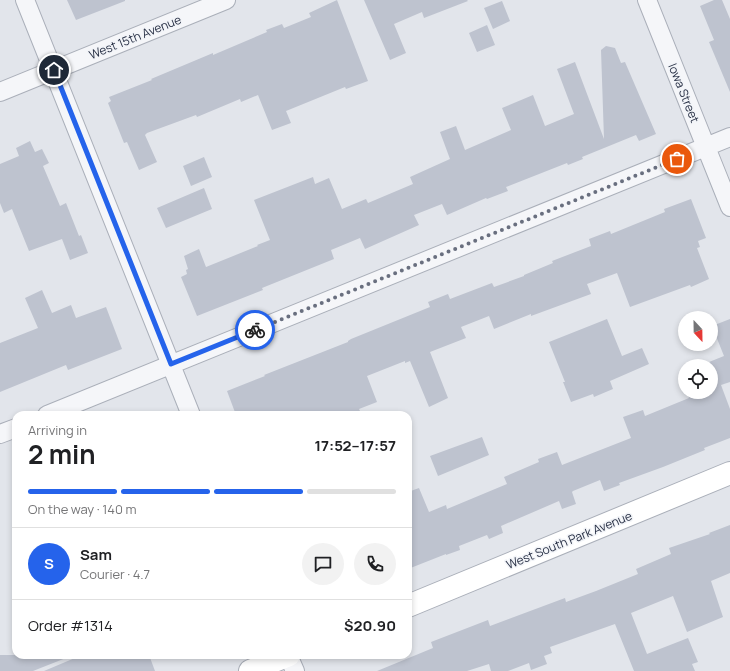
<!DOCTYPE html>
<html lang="en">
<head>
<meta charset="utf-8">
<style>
	:root { --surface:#fff; --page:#f2f2f2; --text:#202124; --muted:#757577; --line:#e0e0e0; --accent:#2563eb }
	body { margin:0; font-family:Manrope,sans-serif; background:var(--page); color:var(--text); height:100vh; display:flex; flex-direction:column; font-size:15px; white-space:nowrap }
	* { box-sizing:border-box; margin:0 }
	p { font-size:13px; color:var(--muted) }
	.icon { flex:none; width:22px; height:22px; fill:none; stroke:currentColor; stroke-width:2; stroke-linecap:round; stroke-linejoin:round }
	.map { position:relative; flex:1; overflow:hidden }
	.sheet { position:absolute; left:12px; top:411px; width:400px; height:248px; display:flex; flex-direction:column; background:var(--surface); border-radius:12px; box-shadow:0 2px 6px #0003 }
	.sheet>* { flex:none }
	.needle { width:26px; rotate:158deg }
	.tools { position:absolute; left:678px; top:311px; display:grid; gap:8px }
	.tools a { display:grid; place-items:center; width:40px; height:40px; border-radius:50%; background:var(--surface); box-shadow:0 2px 6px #0003; font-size:20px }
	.pin { position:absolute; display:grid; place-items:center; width:34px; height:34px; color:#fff; margin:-17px; border:2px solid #fff; border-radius:50%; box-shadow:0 1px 4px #0007 }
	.courier { position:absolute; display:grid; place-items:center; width:40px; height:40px; margin:-20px; border:3px solid #2563eb; border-radius:50%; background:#fff; color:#222; box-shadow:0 1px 5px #0007 }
	.summary em { font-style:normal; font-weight:700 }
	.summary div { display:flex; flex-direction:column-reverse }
	.summary { display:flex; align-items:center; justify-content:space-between; height:68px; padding:0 16px }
	h1 { font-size:26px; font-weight:700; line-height:30px }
	.bar { display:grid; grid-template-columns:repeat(4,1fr); gap:6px 4px; align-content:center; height:48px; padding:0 16px }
	.bar i { height:5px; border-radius:3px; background:var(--line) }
	.bar .selected { background:var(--accent) }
	.bar p { grid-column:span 4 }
	.line { display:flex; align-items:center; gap:10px; padding:0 16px; border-top:1px solid var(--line) }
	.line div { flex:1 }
	.round { display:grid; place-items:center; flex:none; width:42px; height:42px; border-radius:21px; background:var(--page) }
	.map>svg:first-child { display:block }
</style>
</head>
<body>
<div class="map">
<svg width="730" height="671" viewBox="0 0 730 671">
	<rect width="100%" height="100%" fill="#e2e5eb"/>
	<!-- building -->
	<path fill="#bec3cf" d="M67 0H125V1L76 20Z
		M337 0 368 81 346 89 345 87 286 111 291 123 272 130 258 95 241 102 240 99 197 117 196 115 147 133 145 135 157 162 139 170 127 142 124 143 108 103 111 101 109 97 152 80 151 79 213 53V55L267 32 266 30 282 24 284 28 311 17 309 13Z
		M364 0H467L468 1 424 18 422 12 394 24 406 53 390 60Z
		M714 0H722L730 19V92L709 42 714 40 700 6Z
		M502 1 510 21 493 29 484 8Z
		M487 25 495 45 477 52 469 33Z
		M606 46 615 48 621 63 625 62 656 134 639 141 636 135 582 157 583 159 568 165 567 163 506 187 508 191 487 199 486 198 447 215 442 204 414 215 419 225 365 249 360 238 331 250 334 259 262 288 263 290 197 316 181 277 187 274 186 270 188 269 184 256 199 249 206 267 258 246 257 245 270 240 254 200 313 177 315 184 329 178 342 209 366 199 368 203 413 184 410 177 450 159 440 132 456 126 465 150 511 130 502 108 533 95 545 126 574 114 557 69 575 62 604 139 601 50Z
		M30 141 35 152 42 149 49 163 43 166 60 206 66 203 79 236 81 235 88 253 70 260 62 239 29 251 12 209 4 213 0 203V164L19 156 16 148Z
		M204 157 212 177 191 186 183 166Z
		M204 188 212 209 166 228 157 208Z
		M691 199 706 238 698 241 700 247 697 248 709 279 691 287 690 285 630 307 617 273 587 284 591 294 531 316V314L494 329 489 316 461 327 466 338 430 352 448 398 429 407 410 361 405 363V361L367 376 377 402 359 409 362 415H236L227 391 265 376 264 375 348 342V341L351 339 430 307 428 302 448 294 450 299 492 283 494 287 524 276V275L553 263 552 261 591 246 589 239 610 231 611 234 665 212 664 209Z
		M42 290 52 313 71 305 76 318 106 307 122 349 68 370 66 365 0 392V343L38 328 25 298Z
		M607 319 622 356 642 348 649 364 610 381 613 389 594 397 593 394 571 402 563 382H565L549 342Z
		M730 319V382L721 385 730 409V438L704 448 705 450 663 467 619 483 620 485 604 491 600 480 573 491 572 492 576 504 562 509 559 501 501 526 503 533 489 539 487 535 459 546 460 550 446 555V554L408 569V492L419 488 429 512 446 505 447 509 507 484 504 477 539 462 538 459 557 452 562 465 631 438 623 417 643 410 645 416 689 398 687 392H711V366H699L724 356 712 326Z
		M482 437 489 455 438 476 430 456Z
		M730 525V573L711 581 723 617 687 632 673 596 631 613 647 654 688 638 698 662 692 664 695 671H634L615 624 550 647 552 653 544 656 547 664 531 670 529 663 508 671H491L489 664 467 671H377L433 648 431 642 488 620 490 626 565 598 566 602 596 591 638 574 636 569 671 554 669 548 710 534 709 533Z
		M0 655H71V656L33 671H0Z
		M82 655H149L155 671H44Z"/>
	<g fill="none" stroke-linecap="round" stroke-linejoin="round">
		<!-- minor casing -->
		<g stroke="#aaafb9" stroke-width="20">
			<path id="minor" d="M25 0 191 415
				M647 0 730 207
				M0 92 226 0
				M47 415 730 137
				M0 434 16 428
				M288 655 295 671"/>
		</g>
		<!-- secondary casing -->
		<g stroke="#aaafb9" stroke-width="24">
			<path id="secondary" d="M408 606 730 473
				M250 671 289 655"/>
		</g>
		<!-- minor -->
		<use href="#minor" stroke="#f5f6f9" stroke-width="18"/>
		<!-- secondary -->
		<use href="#secondary" stroke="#fff" stroke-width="22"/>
	</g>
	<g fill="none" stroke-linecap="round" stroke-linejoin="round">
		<!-- done -->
		<path stroke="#696f7f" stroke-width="4" stroke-dasharray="0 7.2" d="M255 330 677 159"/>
		<!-- route -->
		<path stroke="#2563eb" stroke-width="5" d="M54 70 171 364 255 330"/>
	</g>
	<g text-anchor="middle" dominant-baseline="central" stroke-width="3" stroke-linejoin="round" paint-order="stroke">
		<!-- street labels -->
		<g font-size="12" fill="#283045" stroke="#f2f4f8">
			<text transform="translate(135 37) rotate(-22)">West 15th Avenue</text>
			<text transform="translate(684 93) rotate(68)">Iowa Street</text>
			<text transform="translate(569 540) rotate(-22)">West South Park Avenue</text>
		</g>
	</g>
</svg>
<div class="tools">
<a><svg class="needle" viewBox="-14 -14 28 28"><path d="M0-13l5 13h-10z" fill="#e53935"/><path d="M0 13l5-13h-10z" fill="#757577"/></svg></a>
<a><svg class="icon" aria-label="locate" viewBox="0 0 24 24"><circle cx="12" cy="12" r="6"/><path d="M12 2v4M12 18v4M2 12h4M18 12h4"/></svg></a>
</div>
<div class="pin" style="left:677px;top:159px;background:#ea580c"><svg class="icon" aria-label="bag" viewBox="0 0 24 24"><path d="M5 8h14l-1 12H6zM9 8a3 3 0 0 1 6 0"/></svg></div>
<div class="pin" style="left:54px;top:70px;background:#1f2937"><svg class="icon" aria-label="home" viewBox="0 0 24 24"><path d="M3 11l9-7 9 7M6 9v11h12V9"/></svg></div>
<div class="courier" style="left:255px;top:330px"><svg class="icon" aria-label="bike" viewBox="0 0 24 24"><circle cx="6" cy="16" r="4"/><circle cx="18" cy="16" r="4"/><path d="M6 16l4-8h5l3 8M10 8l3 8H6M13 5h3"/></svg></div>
<section class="sheet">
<div class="summary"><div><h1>2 min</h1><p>Arriving in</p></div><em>17:52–17:57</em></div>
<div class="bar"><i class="selected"></i><i class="selected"></i><i class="selected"></i><i></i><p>On the way · 140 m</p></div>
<div class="line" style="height:72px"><b class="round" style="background:var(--accent);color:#fff">S</b><div><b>Sam</b><p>Courier · 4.7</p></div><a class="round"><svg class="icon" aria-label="chat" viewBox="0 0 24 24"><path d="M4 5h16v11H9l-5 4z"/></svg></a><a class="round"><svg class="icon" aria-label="phone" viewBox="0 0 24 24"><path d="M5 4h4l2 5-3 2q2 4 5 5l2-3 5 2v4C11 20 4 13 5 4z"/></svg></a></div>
<div class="line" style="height:52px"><div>Order #1314</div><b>$20.90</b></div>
</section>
</div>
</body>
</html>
